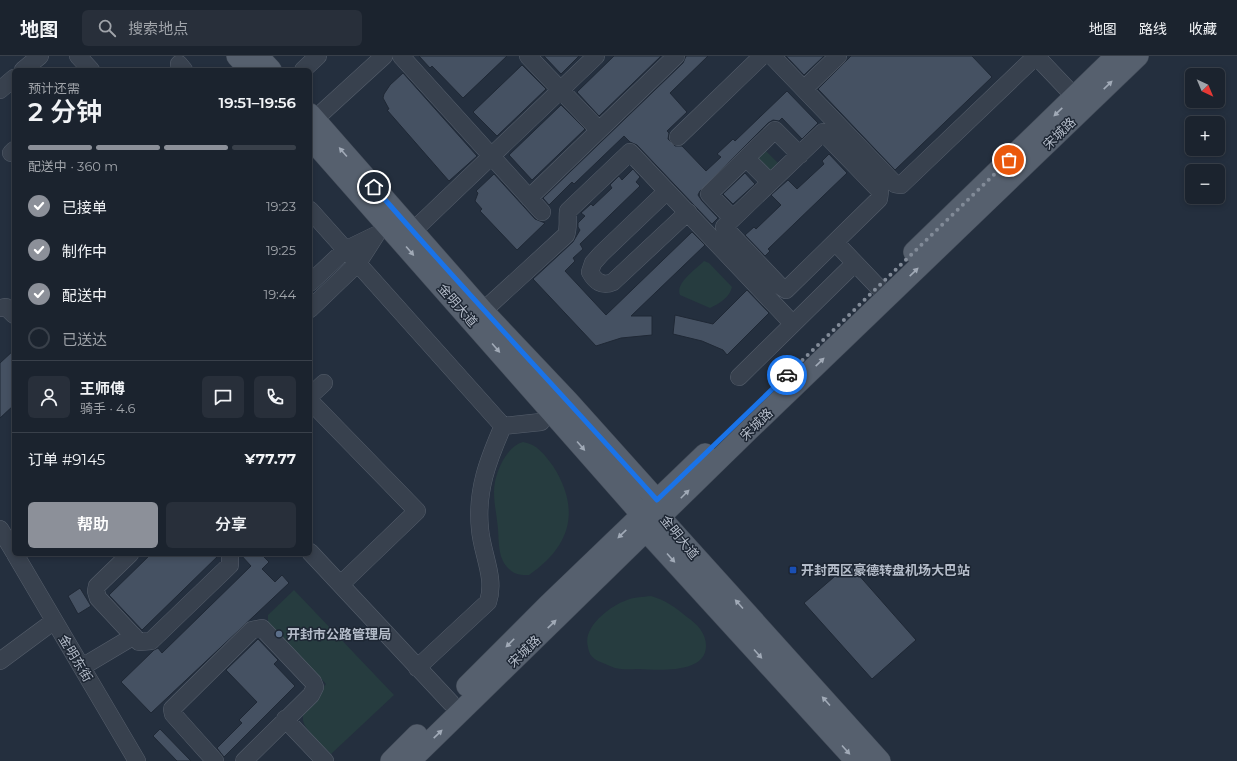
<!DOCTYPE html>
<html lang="zh">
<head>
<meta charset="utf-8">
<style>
	:root { --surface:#1b232e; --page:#282f3a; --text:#f1f3f6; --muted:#a0a4aa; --line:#39404a; --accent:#8c9099 }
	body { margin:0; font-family:Montserrat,"Noto Sans SC",sans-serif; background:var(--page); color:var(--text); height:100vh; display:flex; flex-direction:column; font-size:15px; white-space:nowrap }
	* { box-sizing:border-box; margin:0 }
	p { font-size:13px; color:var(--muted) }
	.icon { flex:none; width:22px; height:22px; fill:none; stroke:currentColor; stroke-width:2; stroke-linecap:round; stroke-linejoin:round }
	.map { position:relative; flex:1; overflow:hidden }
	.panel { position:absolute; left:12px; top:12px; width:300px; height:488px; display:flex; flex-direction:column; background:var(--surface); border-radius:6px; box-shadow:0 2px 6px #0003,0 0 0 1px var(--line) }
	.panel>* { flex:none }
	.needle { width:26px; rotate:136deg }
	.tools { position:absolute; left:1185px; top:12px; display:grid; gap:8px }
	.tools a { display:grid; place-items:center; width:40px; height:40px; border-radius:6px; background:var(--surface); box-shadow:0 2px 6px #0003,0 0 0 1px var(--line); font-size:20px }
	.pin { position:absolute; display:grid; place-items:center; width:34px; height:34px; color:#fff; margin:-17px; border:2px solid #fff; border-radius:50%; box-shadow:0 1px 4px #0007 }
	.courier { position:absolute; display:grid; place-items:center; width:40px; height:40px; margin:-20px; border:3px solid #1a73e8; border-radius:50%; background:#fff; color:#222; box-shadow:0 1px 5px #0007 }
	.overview em { font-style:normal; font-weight:600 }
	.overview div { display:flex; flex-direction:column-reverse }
	.overview { display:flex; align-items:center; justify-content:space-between; height:68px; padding:0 16px }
	h1 { font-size:26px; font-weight:600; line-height:30px }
	.bar { display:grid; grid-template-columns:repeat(4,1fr); gap:6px 4px; align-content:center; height:48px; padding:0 16px }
	.bar i { height:5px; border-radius:3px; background:var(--line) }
	.bar .current { background:var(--accent) }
	.bar p { grid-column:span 4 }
	.line { display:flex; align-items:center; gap:10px; padding:0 16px; border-top:1px solid var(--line) }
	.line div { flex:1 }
	.round { display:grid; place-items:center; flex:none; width:42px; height:42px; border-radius:6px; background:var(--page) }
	ol { padding:0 16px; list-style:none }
	li { display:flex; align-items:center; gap:12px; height:44px }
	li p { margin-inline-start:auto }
	li .icon { padding:4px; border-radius:50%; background:var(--accent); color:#fff; stroke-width:4 }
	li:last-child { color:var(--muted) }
	li i { width:22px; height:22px; border:2px solid var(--line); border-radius:50% }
	.cta { display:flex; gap:8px; margin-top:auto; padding:8px 16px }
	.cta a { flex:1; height:46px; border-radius:6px; background:var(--accent); color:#fff; font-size:16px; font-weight:600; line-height:46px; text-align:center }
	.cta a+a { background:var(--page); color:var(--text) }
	header { display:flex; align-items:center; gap:24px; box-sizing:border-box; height:56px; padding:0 20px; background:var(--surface); border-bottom:1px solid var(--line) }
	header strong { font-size:19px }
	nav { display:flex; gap:22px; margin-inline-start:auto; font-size:14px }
	.search { width:280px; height:36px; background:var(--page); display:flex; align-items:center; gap:10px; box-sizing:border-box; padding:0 14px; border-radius:6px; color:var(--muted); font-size:15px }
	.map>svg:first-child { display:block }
</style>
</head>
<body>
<header>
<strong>地图</strong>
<div class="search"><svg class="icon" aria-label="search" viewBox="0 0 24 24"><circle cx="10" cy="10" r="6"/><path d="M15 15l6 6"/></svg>搜索地点</div>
<nav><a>地图</a><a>路线</a><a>收藏</a></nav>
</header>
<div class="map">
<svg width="1237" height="705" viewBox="0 0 1237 705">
	<rect width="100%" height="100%" fill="#242f3e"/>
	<!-- green -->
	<path fill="#263c3f" d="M763 92 778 107 770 115 755 100Z
		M704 205 709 207 732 231C730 241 719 248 710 252L680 239C675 227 696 213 704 205Z
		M523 386C537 388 545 399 553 410 581 454 571 490 529 519 521 519 515 519 509 513 498 503 499 487 498 473 497 461 494 448 494 436 494 419 505 391 523 386Z
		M294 534 394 639 331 698C297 663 292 666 326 628L268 566V559Z
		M651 540C665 544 675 551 687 561 697 568 706 577 706 590 706 618 658 614 639 613 632 613 622 614 615 612 609 610 604 607 598 605 592 602 589 598 588 591 582 571 610 550 627 544 634 541 643 541 651 540Z"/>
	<!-- building -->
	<path fill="#455162" stroke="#1f2835" d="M419 0H507L463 42 432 10 430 12Z
		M544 0H579L561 18Z
		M614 0H661L599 60 577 36Z
		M686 0H708L670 37 687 56 667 75 669 77 668 83 675 90H682L706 115 721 101 717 98 733 83 735 85 787 35 818 67 802 83 782 62 779 65 773 64 768 67 700 135 698 139 702 145 718 162 712 168 637 89 630 86 624 80 574 128 572 126 549 149 543 142 683 7Z
		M786 0H824L804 19Z
		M851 0H972L992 21 895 114 818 33Z
		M522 9 546 33 497 80 473 56Z
		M403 17 477 100 449 125 387 54 389 53 383 42 384 38 390 29Z
		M561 49 585 73 532 124 509 99Z
		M829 98 847 117 768 193 770 195 765 200 745 179 754 171 756 173 781 149 771 139 788 124 797 133 824 108 822 105Z
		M633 113 640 121 636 126 640 130 580 188 583 193 573 202 575 205 565 215 606 259 692 176 705 189 631 260H652V279L621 282 596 290 533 223 573 186 580 174 578 171V167L585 160 581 157 591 148 593 150 612 132 610 129 619 120 622 124Z
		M745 117 755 128 733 148 723 138Z
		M494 118 535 163 545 167 517 194 480 155 482 153 475 145 478 137 476 135Z
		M747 234 769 257 727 299 723 294 702 285 673 278 675 259 713 268Z
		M14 294V349L0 362V307Z
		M151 498H220L142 574 109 539Z
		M240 498H261L269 506 262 513 275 526 282 519 289 527 151 657 121 626 154 594 158 592 162 597 251 510Z
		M849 508 916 584 872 623 804 547Z
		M80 532 91 550 78 558 68 540Z
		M258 583 278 604 274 608 295 630 224 701 217 692 242 667 239 664 257 646 226 614Z
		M160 673 191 705H177L153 680Z"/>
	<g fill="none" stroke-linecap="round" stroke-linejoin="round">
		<!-- minor casing -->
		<g stroke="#565f6c" stroke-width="18">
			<path id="minor" d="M78 0 91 14
				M401 0 542 156
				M528 0 599 74
				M772 0 895 128 901 129 1036 0
				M1036 0 1074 40
				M179 8 184 14
				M23 14 40 0
				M303 14 318 0
				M804 33 838 0
				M0 34 14 22
				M315 63 384 0
				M823 76 880 135 879 143 786 234 780 230 724 171Z
				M678 81 762 0
				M11 97 14 94
				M746 102 770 126
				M667 135 601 198 593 207 590 216C595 225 602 231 613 226L688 156
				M529 142 676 0
				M310 154 503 370C488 404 476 435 480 473 482 498 496 522 488 546L417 612
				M732 162 709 138 775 74 800 99
				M413 175 596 0
				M835 186 878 231
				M310 227 345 194 376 179 358 207 310 253
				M0 252 6 251 14 259
				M483 255 566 179C569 171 567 163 568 155L630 96 793 268
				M739 321 855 207
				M310 340 324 327
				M310 345 417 455 341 528
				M503 370 541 366
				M0 473 14 496
				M310 496 451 647
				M15 498 137 705
				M130 498 97 530 96 535 98 542 139 586 151 585 230 509V498
				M0 605 54 565
				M82 611 134 580
				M285 663 325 705
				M215 705 173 658 172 653 252 574 262 572 313 626 315 631 311 639 244 705"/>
		</g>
		<!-- major casing -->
		<g stroke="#414a57" stroke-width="22">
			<path id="major" d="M237 0 250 14
				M258 0 271 14
				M310 58 483 255 569 346 657 444 661 462 880 705
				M310 82 642 459 647 476 856 705
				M914 196 1116 0
				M467 630 548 549 705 398
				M391 705 417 679
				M410 705 751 372 1138 0"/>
		</g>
		<!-- minor -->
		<use href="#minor" stroke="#38414e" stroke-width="17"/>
		<!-- major -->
		<use href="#major" stroke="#56606e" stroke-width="21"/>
	</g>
	<!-- one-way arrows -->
	<defs><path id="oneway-solid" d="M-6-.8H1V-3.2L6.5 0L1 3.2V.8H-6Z"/></defs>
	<g fill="#a1aab7">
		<use href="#oneway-solid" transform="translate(1108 29) rotate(-44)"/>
		<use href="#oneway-solid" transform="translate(1058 56) rotate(136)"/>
		<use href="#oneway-solid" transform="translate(343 96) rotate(-131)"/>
		<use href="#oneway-solid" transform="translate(410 195) rotate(49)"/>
		<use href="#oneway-solid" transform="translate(914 216) rotate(-44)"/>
		<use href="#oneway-solid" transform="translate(496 292) rotate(49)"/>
		<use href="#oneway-solid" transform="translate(820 306) rotate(-44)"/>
		<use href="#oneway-solid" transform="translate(581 390) rotate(49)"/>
		<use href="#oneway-solid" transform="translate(685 438) rotate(-45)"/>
		<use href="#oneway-solid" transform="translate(622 478) rotate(136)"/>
		<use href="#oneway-solid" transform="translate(671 502) rotate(48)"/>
		<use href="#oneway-solid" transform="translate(739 548) rotate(-132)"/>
		<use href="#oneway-solid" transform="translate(552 568) rotate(-44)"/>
		<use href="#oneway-solid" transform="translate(510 587) rotate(135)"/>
		<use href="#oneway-solid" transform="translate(758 598) rotate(48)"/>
		<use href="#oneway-solid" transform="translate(826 645) rotate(-132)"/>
		<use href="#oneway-solid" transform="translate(438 678) rotate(-44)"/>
		<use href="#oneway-solid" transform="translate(846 694) rotate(48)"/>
	</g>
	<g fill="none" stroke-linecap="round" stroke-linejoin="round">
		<!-- done -->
		<path stroke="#828b98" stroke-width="4" stroke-dasharray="0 7.2" d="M787 319 1009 104"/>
		<!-- route -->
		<path stroke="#1a73e8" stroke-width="5" d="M374 131C466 237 563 339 657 444L787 319"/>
	</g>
	<!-- markers -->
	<rect fill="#1a4fb4" stroke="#1d2633" stroke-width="1.5" x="789" y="510" width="8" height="8" rx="2"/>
	<circle fill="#5c6f8a" stroke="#1d2633" stroke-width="1.5" cx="279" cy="578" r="4"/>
	<g text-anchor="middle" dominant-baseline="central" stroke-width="3" stroke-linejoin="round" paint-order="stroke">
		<!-- street labels -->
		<g font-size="13" fill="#b4bcc9" stroke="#1d2633">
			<text transform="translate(1059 77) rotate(-44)">宋城路</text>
			<text transform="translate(458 249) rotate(49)">金明大道</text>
			<text transform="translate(756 368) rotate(-44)">宋城路</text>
			<text transform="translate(680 481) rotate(51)">金明大道</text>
			<text transform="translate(524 595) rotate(-44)">宋城路</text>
			<text transform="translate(76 602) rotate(59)">金明东街</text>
		</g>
		<!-- poi labels -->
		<g font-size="13" font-weight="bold" fill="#b4bcc9" stroke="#1d2633" text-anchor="start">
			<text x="801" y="514">开封西区豪德转盘机场大巴站</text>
			<text x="287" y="578">开封市公路管理局</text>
		</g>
	</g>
</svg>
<div class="tools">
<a><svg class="needle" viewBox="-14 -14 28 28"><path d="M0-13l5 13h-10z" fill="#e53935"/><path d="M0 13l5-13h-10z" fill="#a0a4aa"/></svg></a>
<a>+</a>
<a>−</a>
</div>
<div class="pin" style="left:1009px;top:104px;background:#ea580c"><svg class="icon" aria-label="bag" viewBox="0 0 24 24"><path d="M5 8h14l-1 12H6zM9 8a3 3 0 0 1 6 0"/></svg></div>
<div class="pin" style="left:374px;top:131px;background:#1f2937"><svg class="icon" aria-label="home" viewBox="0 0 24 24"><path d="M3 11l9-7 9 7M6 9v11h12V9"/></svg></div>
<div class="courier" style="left:787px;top:319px"><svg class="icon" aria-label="car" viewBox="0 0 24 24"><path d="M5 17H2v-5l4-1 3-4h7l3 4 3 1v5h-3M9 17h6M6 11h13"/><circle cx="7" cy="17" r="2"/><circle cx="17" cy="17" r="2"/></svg></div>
<section class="panel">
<div class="overview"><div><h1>2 分钟</h1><p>预计还需</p></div><em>19:51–19:56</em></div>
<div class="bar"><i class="current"></i><i class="current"></i><i class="current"></i><i></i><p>配送中 · 360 m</p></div>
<ol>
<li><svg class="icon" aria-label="check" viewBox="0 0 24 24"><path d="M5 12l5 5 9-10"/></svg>已接单<p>19:23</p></li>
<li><svg class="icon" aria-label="check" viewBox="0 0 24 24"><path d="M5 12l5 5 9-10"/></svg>制作中<p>19:25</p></li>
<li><svg class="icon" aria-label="check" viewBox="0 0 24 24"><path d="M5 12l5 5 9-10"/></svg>配送中<p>19:44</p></li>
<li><i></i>已送达</li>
</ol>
<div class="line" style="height:72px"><a class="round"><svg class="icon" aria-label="person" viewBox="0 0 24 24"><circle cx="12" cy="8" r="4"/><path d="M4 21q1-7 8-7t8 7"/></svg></a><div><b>王师傅</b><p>骑手 · 4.6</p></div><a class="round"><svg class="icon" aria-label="chat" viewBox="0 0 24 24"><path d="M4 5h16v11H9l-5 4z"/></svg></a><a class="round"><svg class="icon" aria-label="phone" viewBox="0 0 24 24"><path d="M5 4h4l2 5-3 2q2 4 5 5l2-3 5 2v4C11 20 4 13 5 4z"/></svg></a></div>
<div class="line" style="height:52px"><div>订单 #9145</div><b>¥77.77</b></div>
<div class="cta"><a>帮助</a><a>分享</a></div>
</section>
</div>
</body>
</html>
